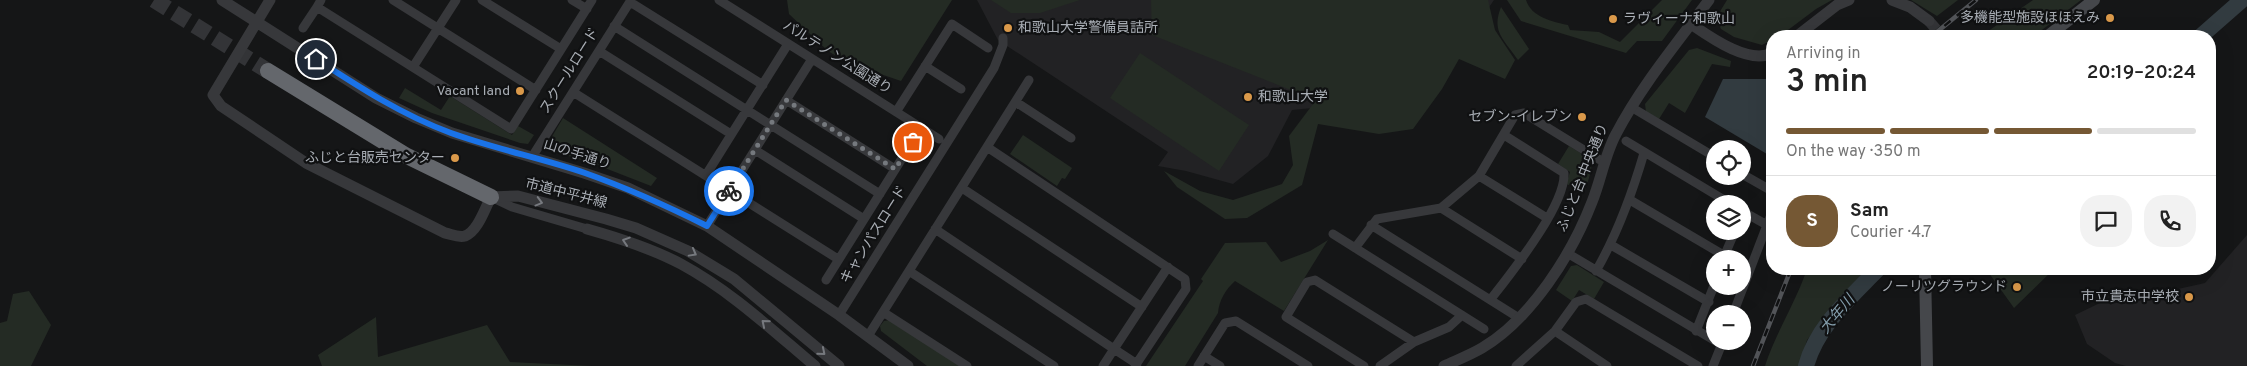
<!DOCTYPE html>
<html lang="en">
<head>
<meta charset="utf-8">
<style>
	:root { --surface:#fff; --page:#f2f2f2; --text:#222; --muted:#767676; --line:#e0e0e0; --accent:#755834 }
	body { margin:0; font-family:Overpass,"Noto Sans JP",sans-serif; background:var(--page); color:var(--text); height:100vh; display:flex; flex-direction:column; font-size:19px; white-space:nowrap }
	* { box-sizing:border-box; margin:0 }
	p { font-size:16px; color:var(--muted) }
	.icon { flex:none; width:28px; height:28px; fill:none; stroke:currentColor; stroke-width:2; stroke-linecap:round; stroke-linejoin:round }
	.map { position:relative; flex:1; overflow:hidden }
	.drawer { position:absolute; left:1766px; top:30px; width:450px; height:245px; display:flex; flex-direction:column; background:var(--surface); border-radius:20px; box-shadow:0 5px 20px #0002 }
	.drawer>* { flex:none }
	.tools { position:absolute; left:1706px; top:140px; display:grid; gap:10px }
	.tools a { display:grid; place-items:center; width:45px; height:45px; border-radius:50%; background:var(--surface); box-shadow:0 5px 20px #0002; font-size:25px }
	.pin { position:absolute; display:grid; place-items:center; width:42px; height:42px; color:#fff; margin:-21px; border:2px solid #fff; border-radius:50%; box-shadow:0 1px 5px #0007 }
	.courier { position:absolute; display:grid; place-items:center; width:50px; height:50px; margin:-25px; border:4px solid #1a73e8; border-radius:50%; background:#fff; color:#222; box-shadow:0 1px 6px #0007 }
	.overview em { font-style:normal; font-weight:600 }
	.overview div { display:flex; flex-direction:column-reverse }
	.overview { display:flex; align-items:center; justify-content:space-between; height:85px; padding:0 20px }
	h1 { font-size:32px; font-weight:600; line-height:38px }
	.bar { display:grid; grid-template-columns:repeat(4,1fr); gap:8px 5px; align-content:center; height:60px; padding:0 20px }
	.bar i { height:6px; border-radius:4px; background:var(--line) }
	.bar .current { background:var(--accent) }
	.bar p { grid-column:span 4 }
	.line { display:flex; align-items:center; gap:12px; padding:0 20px; border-top:1px solid var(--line) }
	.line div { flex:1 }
	.round { display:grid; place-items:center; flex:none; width:52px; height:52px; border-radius:20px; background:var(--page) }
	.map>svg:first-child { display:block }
</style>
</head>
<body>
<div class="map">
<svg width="2247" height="366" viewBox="0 0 2247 366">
	<rect width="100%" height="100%" fill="#151617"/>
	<!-- built -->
	<path fill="#222224" d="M977 0H1494L1432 90 1343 105 1292 110 1268 156 1233 184 1186 171 1158 166 1168 152 998 40Z
		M2247 235V366H2126L2115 363 2087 344 2075 315 2102 302 2160 293 2205 283Z"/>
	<!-- green -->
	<path fill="#242b24" d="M787 0H952L901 81 848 63 828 51 789 14Z
		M991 0H1080L1040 13H1011Z
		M1151 0H1488L1495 30 1515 60 1505 79 1459 59 1442 89 1413 129 1379 134 1318 124 1302 185 1247 218 1225 219 1177 187 1164 171 1200 191 1233 200 1282 184 1293 165 1289 136 1316 100 1152 35Z
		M1507 0H1526C1531 17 1553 22 1568 25L1570 30 1599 32 1620 42 1662 0H1692L1662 41H1637L1626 53 1521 21Z
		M1727 0H1832L1816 9 1780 36H1772V40L1762 45 1734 37 1721 29 1716 18Z
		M1911 0H1958L1937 16Z
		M2033 0H2081L2034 36H1981Z
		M1501 7 1529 49 1518 60C1504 39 1491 32 1501 7Z
		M1697 48 1731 61 1730 67 1712 64 1685 113 1669 103 1659 119 1646 112 1645 104 1689 50Z
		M1140 53 1249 125 1219 171 1110 98Z
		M405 88 441 110 450 96 512 135 518 126 534 135 528 144 520 143 432 113 399 98Z
		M563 118 657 178 651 186 592 163 548 150 547 145Z
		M1023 135 1072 168 1065 179 1062 178 1057 186 1010 154Z
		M1569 146C1597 163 1594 161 1585 191L1566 184 1570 172 1558 164Z
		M1328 240 1284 311 1235 281C1226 289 1219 300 1218 313L1185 366H1146L1203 281 1201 279 1225 243 1266 242 1281 262 1310 251Z
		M1577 265 1604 282 1594 299 1579 290 1572 301 1556 290 1571 266Z
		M1807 269H1869L1807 340 1800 366H1765C1776 332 1796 302 1807 269Z
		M1986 269H2054L2014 308Z
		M29 291 51 325 31 366H0V323L7 321 13 294Z
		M376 317 378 357 487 325 510 362 592 366H322L318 355Z
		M890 320 960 366H927L881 331 880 326 884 321Z"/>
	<!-- water -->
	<path fill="#323b40" d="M1723 79H1772V157L1705 117Z"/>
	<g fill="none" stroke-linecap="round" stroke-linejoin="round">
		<!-- river -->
		<path stroke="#323b40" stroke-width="16" d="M2201 36 2242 0
			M1806 366C1817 326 1850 298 1878 269"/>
		<!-- tertiary-tunnel -->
		<path stroke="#333437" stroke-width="11" stroke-dasharray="11 5.5" stroke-linecap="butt" d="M1929 21 1942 36"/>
		<!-- motorway-tunnel -->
		<path stroke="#333437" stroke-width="16" stroke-dasharray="16 8" stroke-linecap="butt" d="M154 0 268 71"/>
		<!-- minor -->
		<path stroke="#37383b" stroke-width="9" d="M321 0 317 7 511 129 592 0
			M393 0 536 90
			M482 0 561 49
			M572 0 587 9
			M719 0 939 139
			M630 2 763 85
			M614 26 880 194
			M303 28 317 7
			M599 51 731 134
			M925 66 961 89
			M413 67 456 0
			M573 92 838 259
			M786 100 895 169
			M1016 102 1071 138
			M1631 107 1715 157
			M896 112 952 24 988 48
			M1626 141 1731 204
			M987 147 1029 80
			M755 150 864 219
			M532 157 631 0
			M1742 174 1772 191
			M706 175 788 44
			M1479 176 1547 218
			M962 188 1142 307
			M493 198 512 207 587 229
			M1630 200 1725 256
			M1441 208 1522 259
			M1742 211 1767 225
			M1371 225 1519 318
			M707 226 812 59
			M935 229 1114 349 1103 366
			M1333 234 1484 329
			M1611 245 1709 302
			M1355 248 1377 219 1441 208 1479 176 1515 115 1524 113 1605 163
			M1567 253 1722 345
			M1723 259 1735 231
			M909 271 1054 366
			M1596 271C1618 233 1632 194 1644 153
			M826 280 921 128
			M1491 299C1511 273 1566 205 1564 173L1504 135
			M883 312 967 366
			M1733 314 1772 212
			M839 315 994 68 1003 45V38
			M1555 331 1607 366
			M1696 331 1715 283
			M868 336 987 147 1185 279 1186 289 1135 366
			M1204 356 1220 366
			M1137 364 1114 349 1168 267
			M1198 366 1225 323 1236 321 1308 366
			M1364 366 1286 317 1307 282 1315 280 1414 342
			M1380 366 1414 342 1449 327 1462 315
			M1516 366 1555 331 1576 302 1586 299 1698 366
			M1713 366 1723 341"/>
		<!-- tertiary -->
		<path stroke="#37383b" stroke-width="11" d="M222 0 376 98 416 118 452 133 584 173 628 188 707 226 839 315 908 366
			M270 0 213 95 221 106 306 163 445 233C451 234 458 238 465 236 478 231 485 208 491 197L518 196 606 219 636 228 688 251 734 279 839 366
			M1892 0 1910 7 1929 21
			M1691 24C1710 37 1749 65 1772 53
			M1797 36 1837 5 1849 0
			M587 229C619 238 651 248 681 264 731 291 772 330 815 366
			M1444 366C1457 360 1470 355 1482 348 1531 319 1572 254 1592 202 1601 180 1605 154 1616 134 1641 86 1677 43 1709 0"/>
		<!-- secondary -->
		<path stroke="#45474b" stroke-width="12" d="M2048 36 2094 0
			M1925 269 1927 366"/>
		<!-- motorway -->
		<path stroke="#64676c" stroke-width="16" d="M268 71 407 156 491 197"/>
		<!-- rail casing -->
		<g stroke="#525458" stroke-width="4.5">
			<path id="rail" d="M1932 36 1976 0
				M1753 366 1791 269"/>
		</g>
		<!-- rail -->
		<use href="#rail" stroke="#101112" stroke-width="2.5" stroke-dasharray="8" stroke-linecap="butt"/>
	</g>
	<!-- one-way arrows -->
	<defs><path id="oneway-chevron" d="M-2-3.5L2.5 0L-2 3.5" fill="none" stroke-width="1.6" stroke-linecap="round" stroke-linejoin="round" transform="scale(1.25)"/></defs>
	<g stroke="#76797e">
		<use href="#oneway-chevron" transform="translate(539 202) rotate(15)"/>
		<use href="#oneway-chevron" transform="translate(626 241) rotate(-162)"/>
		<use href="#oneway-chevron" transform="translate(693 253) rotate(29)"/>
		<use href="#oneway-chevron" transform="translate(765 323) rotate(-140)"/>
		<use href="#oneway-chevron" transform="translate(822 352) rotate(40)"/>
	</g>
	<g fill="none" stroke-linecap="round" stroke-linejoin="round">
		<!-- done -->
		<path stroke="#75797e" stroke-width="5" stroke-dasharray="0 9" d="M729 191 786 100 895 169 913 142"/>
		<!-- route -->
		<path stroke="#1a73e8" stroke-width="6" d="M316 59C359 87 402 115 451 133 495 149 541 158 585 173 627 188 667 206 707 226L729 191"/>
	</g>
	<!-- markers -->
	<g fill="#da994a" stroke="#101112" stroke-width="2">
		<circle cx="2110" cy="18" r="5"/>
		<circle cx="1613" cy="19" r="5"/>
		<circle cx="1008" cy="28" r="5"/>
		<circle cx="520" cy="91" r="5"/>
		<circle cx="1248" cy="97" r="5"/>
		<circle cx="1582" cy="117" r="5"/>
		<circle cx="455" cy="158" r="5"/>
		<circle cx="2017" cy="287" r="5"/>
		<circle cx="2189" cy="297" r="5"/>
	</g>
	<g text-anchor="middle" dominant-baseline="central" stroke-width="4.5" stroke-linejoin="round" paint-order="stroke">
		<!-- poi labels -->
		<g font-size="14" fill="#a9aeb5" stroke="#101112" text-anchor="end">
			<text x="2100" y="18">多機能型施設ほほえみ</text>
			<text x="1623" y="19" text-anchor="start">ラヴィーナ和歌山</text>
			<text x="1018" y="28" text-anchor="start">和歌山大学警備員詰所</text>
			<text x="510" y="91">Vacant land</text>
			<text x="1258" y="97" text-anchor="start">和歌山大学</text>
			<text x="1572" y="117">セブン-イレブン</text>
			<text x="445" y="158">ふじと台販売センター</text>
			<text x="2007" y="287">ノーリツグラウンド</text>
			<text x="2179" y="297">市立貴志中学校</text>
		</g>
		<!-- street labels -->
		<g font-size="14" fill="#a9aeb5" stroke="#101112">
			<text transform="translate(837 58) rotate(32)">パルテノン公園通り</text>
			<text transform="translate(570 71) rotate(-58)">スクールロード</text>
			<text transform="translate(577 155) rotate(18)">山の手通り</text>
			<text transform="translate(1583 178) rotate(-68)">ふじと台 中央通り</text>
			<text transform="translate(566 194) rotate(14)">市道中平井線</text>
			<text transform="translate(874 235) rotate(-58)">キャンパスロード</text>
		</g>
		<!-- water labels -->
		<g font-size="15" font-style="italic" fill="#849eac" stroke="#101112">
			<text transform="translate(1838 315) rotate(-50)">大年川</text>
		</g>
	</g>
</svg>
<div class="tools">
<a><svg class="icon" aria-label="locate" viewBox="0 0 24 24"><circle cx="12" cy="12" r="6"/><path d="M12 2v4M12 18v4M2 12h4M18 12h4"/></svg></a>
<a><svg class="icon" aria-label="layers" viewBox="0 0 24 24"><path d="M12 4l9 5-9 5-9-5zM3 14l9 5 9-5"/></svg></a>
<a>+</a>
<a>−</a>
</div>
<div class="pin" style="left:913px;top:142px;background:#ea580c"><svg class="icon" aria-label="bag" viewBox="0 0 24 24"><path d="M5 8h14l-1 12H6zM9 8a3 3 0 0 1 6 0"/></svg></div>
<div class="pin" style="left:316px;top:59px;background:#1f2937"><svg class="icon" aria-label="home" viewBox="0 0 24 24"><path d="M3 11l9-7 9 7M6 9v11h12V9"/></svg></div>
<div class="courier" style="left:729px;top:191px"><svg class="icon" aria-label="bike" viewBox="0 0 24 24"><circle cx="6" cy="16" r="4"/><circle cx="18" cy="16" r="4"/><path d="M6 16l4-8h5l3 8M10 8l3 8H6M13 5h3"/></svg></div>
<section class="drawer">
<div class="overview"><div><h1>3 min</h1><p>Arriving in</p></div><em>20:19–20:24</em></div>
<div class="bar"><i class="current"></i><i class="current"></i><i class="current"></i><i></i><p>On the way · 350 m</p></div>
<div class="line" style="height:90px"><b class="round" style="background:var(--accent);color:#fff">S</b><div><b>Sam</b><p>Courier · 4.7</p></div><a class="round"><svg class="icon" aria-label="chat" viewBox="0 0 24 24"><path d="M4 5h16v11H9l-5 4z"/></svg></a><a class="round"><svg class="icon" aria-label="phone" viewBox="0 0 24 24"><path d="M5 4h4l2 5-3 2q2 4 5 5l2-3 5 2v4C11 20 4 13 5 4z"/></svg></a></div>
</section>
</div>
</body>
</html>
